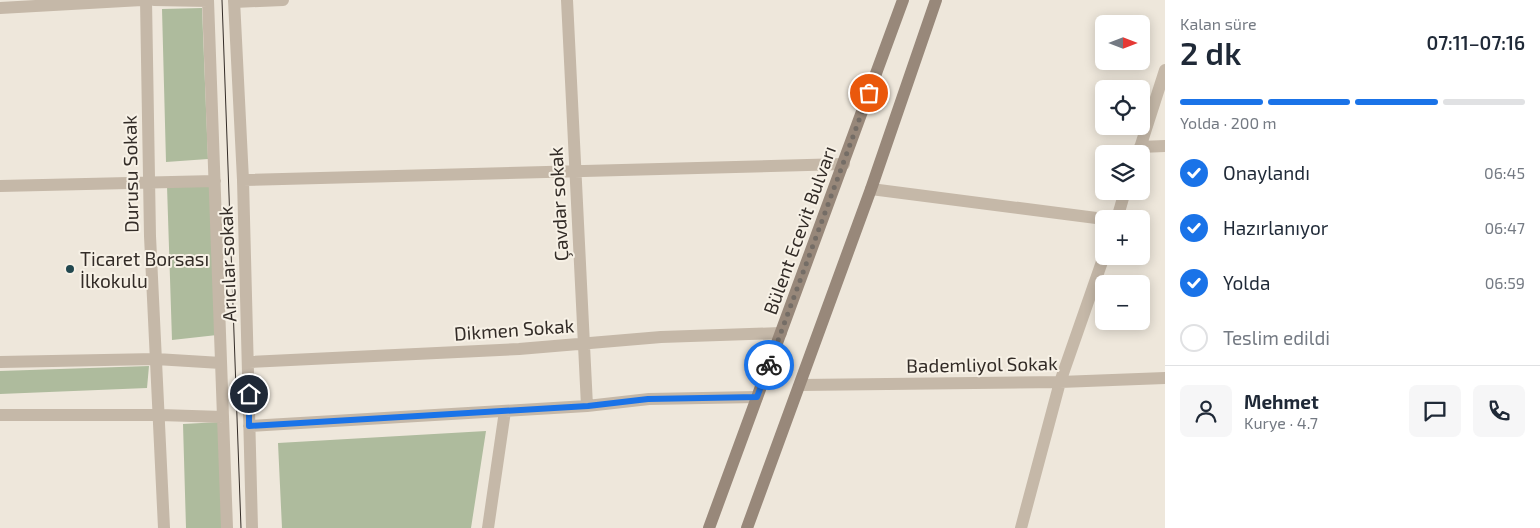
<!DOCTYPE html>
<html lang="tr">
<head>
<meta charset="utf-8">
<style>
	:root { --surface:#fff; --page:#f6f6f7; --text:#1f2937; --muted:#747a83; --line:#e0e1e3; --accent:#1a73e8 }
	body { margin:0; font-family:"Exo 2",sans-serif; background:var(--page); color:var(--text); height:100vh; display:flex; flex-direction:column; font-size:19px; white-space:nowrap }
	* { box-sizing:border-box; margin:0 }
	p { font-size:16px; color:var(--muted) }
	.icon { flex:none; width:28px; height:28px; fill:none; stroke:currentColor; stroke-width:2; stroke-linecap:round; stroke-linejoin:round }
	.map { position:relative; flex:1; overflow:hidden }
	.sheet { display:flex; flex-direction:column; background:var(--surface); width:375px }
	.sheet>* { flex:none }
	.needle { width:32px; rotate:90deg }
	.controls { position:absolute; left:1095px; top:15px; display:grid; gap:10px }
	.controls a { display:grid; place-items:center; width:55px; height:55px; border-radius:8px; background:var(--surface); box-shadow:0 2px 12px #0003; font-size:25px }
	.pin { position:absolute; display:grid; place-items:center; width:42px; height:42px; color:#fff; margin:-21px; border:2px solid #fff; border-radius:50%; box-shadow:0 1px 5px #0007 }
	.courier { position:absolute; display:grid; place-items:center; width:50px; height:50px; margin:-25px; border:4px solid #1a73e8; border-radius:50%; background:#fff; color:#222; box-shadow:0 1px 6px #0007 }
	.summary em { font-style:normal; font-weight:600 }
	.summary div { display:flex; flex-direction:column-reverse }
	.summary { display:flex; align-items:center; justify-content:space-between; height:85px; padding:0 15px }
	h1 { font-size:32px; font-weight:600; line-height:38px }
	.bar { display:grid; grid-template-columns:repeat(4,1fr); gap:8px 5px; align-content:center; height:60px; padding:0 15px }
	.bar i { height:6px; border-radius:4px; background:var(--line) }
	.bar .active { background:var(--accent) }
	.bar p { grid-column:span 4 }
	.line { display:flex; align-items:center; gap:12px; padding:0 15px; border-top:1px solid var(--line) }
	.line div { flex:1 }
	.round { display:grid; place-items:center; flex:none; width:52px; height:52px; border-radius:8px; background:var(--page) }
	ol { padding:0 15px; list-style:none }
	li { display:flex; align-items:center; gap:15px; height:55px }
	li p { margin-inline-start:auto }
	li .icon { padding:5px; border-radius:50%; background:var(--accent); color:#fff; stroke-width:4 }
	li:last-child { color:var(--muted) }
	li i { width:28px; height:28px; border:2px solid var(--line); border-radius:50% }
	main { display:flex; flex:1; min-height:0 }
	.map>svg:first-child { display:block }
</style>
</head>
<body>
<main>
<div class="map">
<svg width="1165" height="528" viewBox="0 0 1165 528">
	<rect width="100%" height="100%" fill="#eee7db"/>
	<!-- green -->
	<path fill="#aebb9d" d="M202 8 208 159 166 162 162 9Z
		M167 186H210L217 335 172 340Z
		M149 366 147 388 0 394V371Z
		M220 422 223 528H186L183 424Z
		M486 431 471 528H282L278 443Z"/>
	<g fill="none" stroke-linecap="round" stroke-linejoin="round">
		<!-- minor -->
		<path stroke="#c5b8a8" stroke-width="12" d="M146 0 150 236 164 528
			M154 0 208 1
			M208 0 227 528
			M234 0 243 180 252 528
			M567 0 587 406
			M234 2 283 0
			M0 8 142 0
			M1140 147 1165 146
			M1138 154 1165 70
			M243 180 844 164
			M0 186 215 181
			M871 189 1104 219
			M1117 219 1125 191
			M0 362 156 359 221 363
			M249 362 519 349 661 337 781 333
			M800 385 1060 382 1165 378
			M0 415H160L223 417
			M249 426 587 406 649 399 757 397
			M488 528 505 411
			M1021 528 1060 382 1104 256"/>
		<!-- secondary -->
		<path stroke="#98887a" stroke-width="12" d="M709 528 903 0
			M747 528 871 189 936 0"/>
		<!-- tram -->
		<path stroke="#332c27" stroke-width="1" d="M222 0 241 528"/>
	</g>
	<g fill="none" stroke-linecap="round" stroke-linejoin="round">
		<!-- done -->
		<path stroke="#746d66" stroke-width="5" stroke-dasharray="0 9" d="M769 365 869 93"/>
		<!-- route -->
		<path stroke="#1a73e8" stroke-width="6" d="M249 394V426L588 406 648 399 757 397 769 365"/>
	</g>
	<!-- markers -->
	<circle fill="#22484f" stroke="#f7f1e6" stroke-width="2" cx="70" cy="269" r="5"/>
	<g text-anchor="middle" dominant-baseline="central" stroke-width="4" stroke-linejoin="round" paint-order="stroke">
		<!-- street labels -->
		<g font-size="19" fill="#332c27" stroke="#f7f1e6">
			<text transform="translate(130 174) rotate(-91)">Durusu Sokak</text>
			<text transform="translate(558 204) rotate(-93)">Çavdar sokak</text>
			<text transform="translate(799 230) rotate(-70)">Bülent Ecevit Bulvarı</text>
			<text transform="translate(227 264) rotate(-92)">Arıcılar sokak</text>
			<text transform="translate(514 329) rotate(-4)">Dikmen Sokak</text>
			<text transform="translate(982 364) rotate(-1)">Bademliyol Sokak</text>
		</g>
		<!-- poi labels -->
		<g font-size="19" fill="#332c27" stroke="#f7f1e6" text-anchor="start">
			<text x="80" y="258">Ticaret Borsası<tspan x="80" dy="22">İlkokulu</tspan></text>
		</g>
	</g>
</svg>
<div class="controls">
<a><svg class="needle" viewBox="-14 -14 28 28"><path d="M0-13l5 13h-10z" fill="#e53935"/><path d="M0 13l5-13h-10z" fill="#747a83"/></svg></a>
<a><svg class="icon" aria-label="locate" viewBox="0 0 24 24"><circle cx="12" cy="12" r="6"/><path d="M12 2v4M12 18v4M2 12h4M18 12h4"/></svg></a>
<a><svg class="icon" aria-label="layers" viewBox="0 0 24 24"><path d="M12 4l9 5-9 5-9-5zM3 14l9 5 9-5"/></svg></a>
<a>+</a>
<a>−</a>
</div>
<div class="pin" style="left:869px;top:93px;background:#ea580c"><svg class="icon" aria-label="bag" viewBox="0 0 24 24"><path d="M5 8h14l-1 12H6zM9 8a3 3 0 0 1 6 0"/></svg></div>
<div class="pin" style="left:249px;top:394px;background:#1f2937"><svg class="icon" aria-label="home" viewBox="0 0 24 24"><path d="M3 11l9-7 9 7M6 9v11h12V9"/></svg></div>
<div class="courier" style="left:769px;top:365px"><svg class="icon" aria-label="bike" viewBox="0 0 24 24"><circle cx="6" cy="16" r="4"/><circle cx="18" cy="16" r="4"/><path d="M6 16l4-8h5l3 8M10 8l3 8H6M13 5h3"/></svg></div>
</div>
<section class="sheet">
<div class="summary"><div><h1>2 dk</h1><p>Kalan süre</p></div><em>07:11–07:16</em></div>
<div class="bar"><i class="active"></i><i class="active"></i><i class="active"></i><i></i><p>Yolda · 200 m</p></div>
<ol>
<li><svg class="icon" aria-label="check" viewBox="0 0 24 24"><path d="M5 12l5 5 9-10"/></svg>Onaylandı<p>06:45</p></li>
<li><svg class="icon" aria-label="check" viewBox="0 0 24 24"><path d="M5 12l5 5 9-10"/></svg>Hazırlanıyor<p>06:47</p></li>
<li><svg class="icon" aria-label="check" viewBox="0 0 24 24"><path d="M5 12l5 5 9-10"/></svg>Yolda<p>06:59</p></li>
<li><i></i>Teslim edildi</li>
</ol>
<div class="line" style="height:90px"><a class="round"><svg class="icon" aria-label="person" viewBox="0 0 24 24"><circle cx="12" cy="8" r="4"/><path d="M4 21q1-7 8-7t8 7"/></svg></a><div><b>Mehmet</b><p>Kurye · 4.7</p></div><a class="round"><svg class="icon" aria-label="chat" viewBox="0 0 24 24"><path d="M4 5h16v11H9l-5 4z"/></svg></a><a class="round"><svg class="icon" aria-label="phone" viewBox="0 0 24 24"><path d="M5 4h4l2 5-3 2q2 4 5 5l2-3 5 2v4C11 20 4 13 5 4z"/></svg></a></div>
</section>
</main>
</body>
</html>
